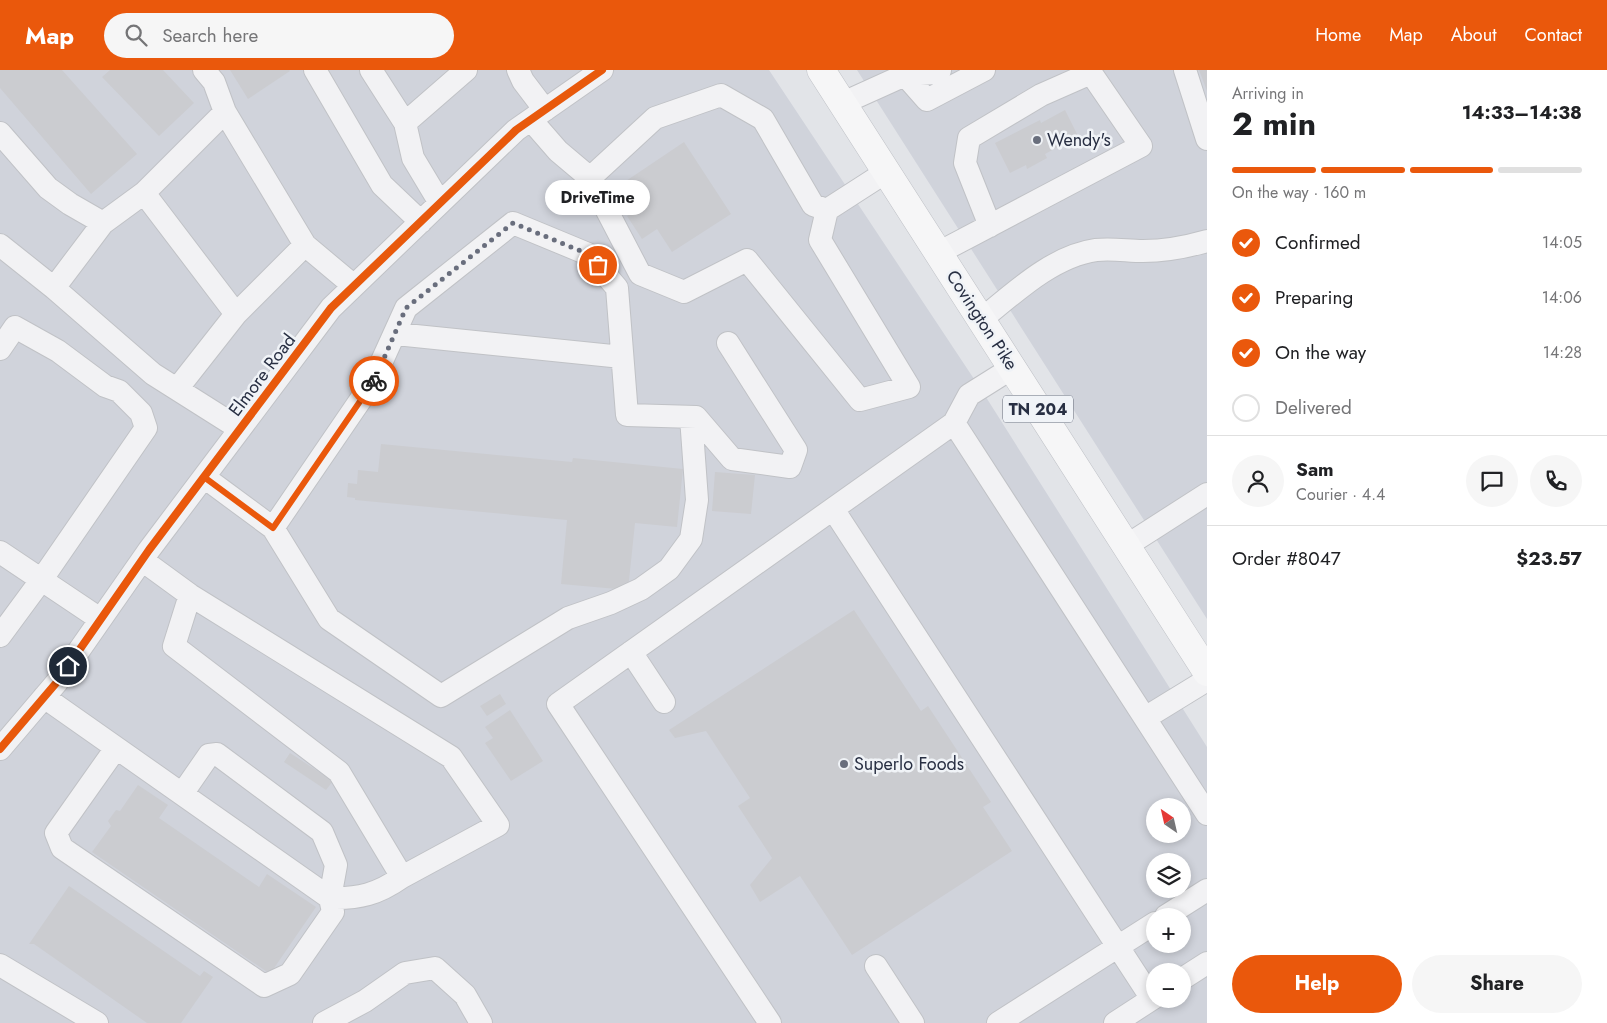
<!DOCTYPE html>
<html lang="en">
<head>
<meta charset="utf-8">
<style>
	:root { --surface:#fff; --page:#f6f6f6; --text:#202124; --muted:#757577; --line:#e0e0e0; --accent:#ea580c }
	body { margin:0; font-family:Jost,sans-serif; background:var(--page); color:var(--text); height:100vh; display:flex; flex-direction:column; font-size:19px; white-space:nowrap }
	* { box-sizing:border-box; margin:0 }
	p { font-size:16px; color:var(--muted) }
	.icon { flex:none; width:28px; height:28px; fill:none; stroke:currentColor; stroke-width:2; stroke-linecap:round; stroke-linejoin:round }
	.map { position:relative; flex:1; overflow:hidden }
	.side { display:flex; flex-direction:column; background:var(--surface); width:400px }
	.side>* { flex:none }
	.needle { width:32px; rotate:326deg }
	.fabs { position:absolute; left:1146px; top:728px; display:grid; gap:10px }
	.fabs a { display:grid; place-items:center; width:45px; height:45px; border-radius:50%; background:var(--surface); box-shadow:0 2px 8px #0003; font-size:25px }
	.pin { position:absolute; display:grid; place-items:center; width:42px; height:42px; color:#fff; margin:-21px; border:2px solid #fff; border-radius:50%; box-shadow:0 1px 5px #0007 }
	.courier { position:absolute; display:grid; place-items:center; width:50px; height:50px; margin:-25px; border:4px solid #ea580c; border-radius:50%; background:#fff; color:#222; box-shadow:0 1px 6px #0007 }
	.bubble { position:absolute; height:35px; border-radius:18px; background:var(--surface); box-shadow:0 2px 8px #0003; font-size:16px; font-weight:700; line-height:35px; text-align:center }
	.overview em { font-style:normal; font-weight:700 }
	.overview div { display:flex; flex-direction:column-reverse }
	.overview { display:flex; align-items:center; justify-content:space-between; height:85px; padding:0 25px }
	h1 { font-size:32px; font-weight:700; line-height:38px }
	.bar { display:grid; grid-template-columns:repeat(4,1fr); gap:8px 5px; align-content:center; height:60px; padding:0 25px }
	.bar i { height:6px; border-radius:4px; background:var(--line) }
	.bar .active { background:var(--accent) }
	.bar p { grid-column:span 4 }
	.line { display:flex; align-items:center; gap:12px; padding:0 25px; border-top:1px solid var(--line) }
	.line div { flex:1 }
	.round { display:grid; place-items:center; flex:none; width:52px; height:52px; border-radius:26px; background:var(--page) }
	ol { padding:0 25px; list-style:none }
	li { display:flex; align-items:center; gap:15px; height:55px }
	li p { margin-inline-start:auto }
	li .icon { padding:5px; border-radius:50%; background:var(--accent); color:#fff; stroke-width:4 }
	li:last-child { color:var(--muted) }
	li i { width:28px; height:28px; border:2px solid var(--line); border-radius:50% }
	.primary-button { display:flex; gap:10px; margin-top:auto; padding:10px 25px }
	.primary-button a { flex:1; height:58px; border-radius:30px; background:var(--accent); color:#fff; font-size:20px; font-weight:700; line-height:58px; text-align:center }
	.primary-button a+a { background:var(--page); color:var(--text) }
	header { display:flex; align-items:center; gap:30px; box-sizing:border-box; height:70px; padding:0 25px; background:var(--accent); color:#fff }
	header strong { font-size:24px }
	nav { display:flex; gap:28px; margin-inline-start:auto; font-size:18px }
	.search { width:350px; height:45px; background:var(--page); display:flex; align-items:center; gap:12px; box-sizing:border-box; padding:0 18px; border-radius:28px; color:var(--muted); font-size:19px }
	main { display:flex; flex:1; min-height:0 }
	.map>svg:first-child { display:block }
</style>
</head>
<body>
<header>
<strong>Map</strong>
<div class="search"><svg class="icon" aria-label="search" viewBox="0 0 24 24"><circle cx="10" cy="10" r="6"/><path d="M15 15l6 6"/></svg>Search here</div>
<nav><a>Home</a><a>Map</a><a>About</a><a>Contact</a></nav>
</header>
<main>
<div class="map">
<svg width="1207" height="953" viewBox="0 0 1207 953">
	<rect width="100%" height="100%" fill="#e2e4e8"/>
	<!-- built -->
	<path fill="#d0d3db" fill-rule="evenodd" d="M0 0H769L984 324 1207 677V953H0ZM1155 736H1182V764H1155ZM1155 791H1182V819H1155ZM1155 846H1182V874H1155ZM1155 901H1182V929H1155Z
		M857 0H1207V549Z"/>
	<!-- building -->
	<path fill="#cbccd0" d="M0 0H62L137 84 91 124 0 18Z
		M110 0H163L194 33 159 66 102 7Z
		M230 0H289L290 1 248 29Z
		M1199 0H1207V21Z
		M1065 40 1078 66 1045 84 1047 88 1027 99 1026 95 1010 103 995 73 1040 50 1041 53Z
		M684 72 731 144 672 182 657 159 642 169 627 146 642 136 626 111Z
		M381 374 572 392 573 388 683 399 677 457 635 453 628 520 561 514 567 450 355 430V428L347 427 348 413 357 414 358 400 378 402Z
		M715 402 755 405 751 444 712 441Z
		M854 540 921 641 928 636 991 732 983 737 1012 781 852 885 800 806 760 832 750 815 772 788 738 736 750 728 706 661 675 668 669 660Z
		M500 624 506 634 487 646 480 636Z
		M510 640 543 691 511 711 485 673 493 668 485 657Z
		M290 683 333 711 326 720 284 692Z
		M138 715 168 735 159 748 259 817 267 804 316 837 270 904 92 782 111 756 108 751 116 740 120 741Z
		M69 816 200 906 204 901 213 907 181 953H147L34 874H29Z"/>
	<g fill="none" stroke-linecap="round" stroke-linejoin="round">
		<!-- minor casing -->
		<g stroke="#c0c2c6" stroke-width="24">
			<path id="minor" d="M204 0 214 12 225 42 305 175 354 216
				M315 0 382 115 421 152
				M371 0 405 53 413 88 440 133
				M518 0 523 11 545 40
				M1185 0 1207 69
				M905 5 927 30 984 0
				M905 5 935 3 940 0
				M843 33 905 5 903 0
				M531 50 558 81 590 108 655 48 721 25 763 49 813 135 827 140 886 102
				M405 53 466 0
				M0 63 48 118 70 134 103 153
				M590 108 640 204 684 222 747 190 860 330 909 317 820 170 827 140
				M144 123 225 42
				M0 175 54 218
				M938 183C1006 147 1073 112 1141 76L1091 3 1041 25 969 68 965 93 990 156
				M236 244 305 175
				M982 249C1015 222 1053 186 1096 180 1111 178 1128 181 1143 181 1165 181 1186 177 1207 171
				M396 264 622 287
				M0 279 15 257 58 281 105 316 119 321 141 343 146 358 42 509 0 566
				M177 319 236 244 144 123 103 153 54 218 153 304 240 359
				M954 353 969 325 1012 298
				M204 407 273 458 372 313 406 238 513 153 588 184 617 218 627 345 696 347 732 389 790 397 796 380 728 273
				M833 439 1152 929
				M273 458 329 549 441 626 568 548 611 533 641 519 669 499 691 469 697 430 691 347
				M1126 476 1207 424
				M0 482 100 549
				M142 490 190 525 451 687 498 755 402 807 339 702 174 576 190 525
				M631 582 664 632
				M44 627 330 828C359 829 378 824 402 807
				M1145 648 1207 610
				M116 678 56 763 62 778 264 916 290 904 333 842 330 828 336 795 322 762 217 684 209 685 182 724
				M0 679 57 612 149 480 331 238 516 60 602 0
				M1166 846 1207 820
				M0 895 97 953
				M876 896 913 953
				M1182 909 1207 893
				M324 953 365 931 405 903 435 898 465 925 481 953
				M770 953 558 634 954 353 1207 744
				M998 953 1155 853
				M1115 953 1155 927"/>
		</g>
		<!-- major casing -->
		<g stroke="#bfc1c6" stroke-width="29">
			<path id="major" d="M821 0 1207 602"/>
		</g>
		<!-- minor -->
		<use href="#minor" stroke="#f2f2f4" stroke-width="22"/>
		<!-- major -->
		<use href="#major" stroke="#f6f6f7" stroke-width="28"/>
		<!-- cycleway casing -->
		<g stroke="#f0f3f7" stroke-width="11">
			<path id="cycleway" d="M0 679 57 612 149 480 331 238 516 60 602 0"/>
		</g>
		<!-- cycleway -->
		<use href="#cycleway" stroke="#e8590c" stroke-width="8"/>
	</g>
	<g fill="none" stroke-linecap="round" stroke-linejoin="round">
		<!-- done -->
		<path stroke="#696e7d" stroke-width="5" stroke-dasharray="0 9" d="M374 311 406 238 513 153 588 184 598 195"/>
		<!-- route -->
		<path stroke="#ea580c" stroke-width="6" d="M68 596 149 480 204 407 273 458 374 311"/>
	</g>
	<!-- markers -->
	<g fill="#696e7d" stroke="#f0f3f7" stroke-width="2">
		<circle cx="1037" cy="70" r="5"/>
		<circle cx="844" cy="694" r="5"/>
	</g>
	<g text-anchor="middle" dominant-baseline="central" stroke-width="5" stroke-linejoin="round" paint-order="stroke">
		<!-- shield labels -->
		<rect fill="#f0f3f7" stroke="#646a79" stroke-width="1" x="1003" y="325.5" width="70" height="27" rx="4"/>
		<g font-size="16" font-weight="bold" fill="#282f43">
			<text x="1038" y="339">TN 204</text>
		</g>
		<!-- poi labels -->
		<g font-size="18" fill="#282f43" stroke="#f0f3f7" text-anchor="start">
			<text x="1047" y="70">Wendy's</text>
			<text x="854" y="694">Superlo Foods</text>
		</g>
		<!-- street labels -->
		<g font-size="18" fill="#282f43" stroke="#f0f3f7">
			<text transform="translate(982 250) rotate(57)">Covington Pike</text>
			<text transform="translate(262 305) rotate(-53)">Elmore Road</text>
		</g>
	</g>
</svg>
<div class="fabs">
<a><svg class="needle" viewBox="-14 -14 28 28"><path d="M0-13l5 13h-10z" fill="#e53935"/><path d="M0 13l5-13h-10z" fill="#757577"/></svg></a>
<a><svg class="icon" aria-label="layers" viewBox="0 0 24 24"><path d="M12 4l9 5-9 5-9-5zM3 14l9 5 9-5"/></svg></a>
<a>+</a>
<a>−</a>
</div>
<div class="pin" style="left:598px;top:195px;background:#ea580c"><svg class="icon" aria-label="bag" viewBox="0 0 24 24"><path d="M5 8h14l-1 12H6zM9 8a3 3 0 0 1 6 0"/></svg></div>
<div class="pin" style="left:68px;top:596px;background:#1f2937"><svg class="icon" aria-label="home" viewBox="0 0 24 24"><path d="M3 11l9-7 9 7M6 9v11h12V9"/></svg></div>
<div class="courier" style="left:374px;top:311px"><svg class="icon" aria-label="bike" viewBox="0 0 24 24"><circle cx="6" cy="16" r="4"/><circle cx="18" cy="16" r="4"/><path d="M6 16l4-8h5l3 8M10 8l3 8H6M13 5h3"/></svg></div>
<div class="bubble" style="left:545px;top:110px;width:105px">DriveTime</div>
</div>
<section class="side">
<div class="overview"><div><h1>2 min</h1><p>Arriving in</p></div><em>14:33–14:38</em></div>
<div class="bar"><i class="active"></i><i class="active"></i><i class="active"></i><i></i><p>On the way · 160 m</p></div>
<ol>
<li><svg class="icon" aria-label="check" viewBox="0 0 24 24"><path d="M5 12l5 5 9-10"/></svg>Confirmed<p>14:05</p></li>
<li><svg class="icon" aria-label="check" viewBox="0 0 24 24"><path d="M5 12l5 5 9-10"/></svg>Preparing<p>14:06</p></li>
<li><svg class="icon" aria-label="check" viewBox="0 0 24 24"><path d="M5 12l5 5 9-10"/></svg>On the way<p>14:28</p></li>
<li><i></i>Delivered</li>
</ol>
<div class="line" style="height:90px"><a class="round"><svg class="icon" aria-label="person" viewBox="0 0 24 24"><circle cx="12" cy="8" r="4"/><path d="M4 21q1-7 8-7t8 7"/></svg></a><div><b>Sam</b><p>Courier · 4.4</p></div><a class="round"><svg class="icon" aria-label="chat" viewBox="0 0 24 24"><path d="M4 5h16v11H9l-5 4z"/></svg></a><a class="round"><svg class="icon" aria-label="phone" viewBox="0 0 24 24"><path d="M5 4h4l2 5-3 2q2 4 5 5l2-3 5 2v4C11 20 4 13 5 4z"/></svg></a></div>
<div class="line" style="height:65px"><div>Order #8047</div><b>$23.57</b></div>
<div class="primary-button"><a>Help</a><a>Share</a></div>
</section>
</main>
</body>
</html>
